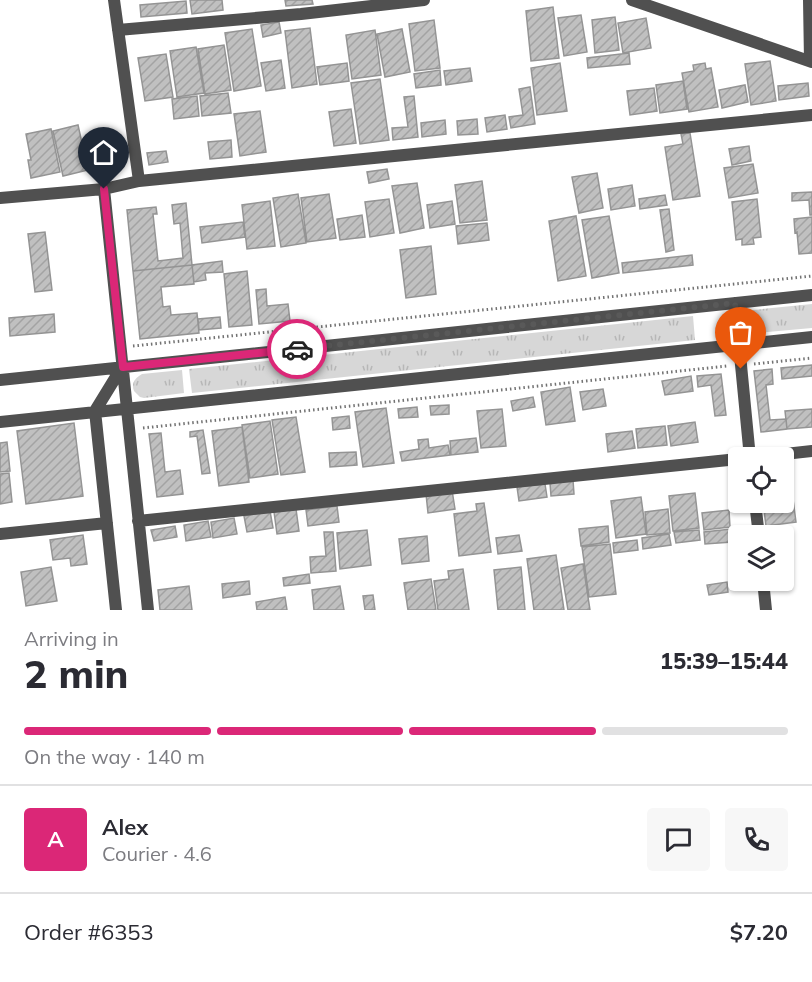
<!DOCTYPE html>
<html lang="en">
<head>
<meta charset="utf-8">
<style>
	:root { --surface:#fff; --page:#f7f7f7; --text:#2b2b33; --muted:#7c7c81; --line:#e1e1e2; --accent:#db2777 }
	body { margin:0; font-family:Mulish,sans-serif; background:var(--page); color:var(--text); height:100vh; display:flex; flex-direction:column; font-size:22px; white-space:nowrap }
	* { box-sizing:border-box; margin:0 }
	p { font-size:20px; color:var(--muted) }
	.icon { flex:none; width:33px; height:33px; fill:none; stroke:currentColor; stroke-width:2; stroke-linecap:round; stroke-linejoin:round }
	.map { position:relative; height:610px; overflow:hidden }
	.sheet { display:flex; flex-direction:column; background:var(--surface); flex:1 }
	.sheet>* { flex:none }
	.tools { position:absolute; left:728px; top:447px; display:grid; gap:12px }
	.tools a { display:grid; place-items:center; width:66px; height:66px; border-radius:6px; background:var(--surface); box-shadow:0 2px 4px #0004; font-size:30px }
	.pin { position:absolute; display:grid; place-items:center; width:51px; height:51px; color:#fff; margin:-62px -26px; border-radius:50% 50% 50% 0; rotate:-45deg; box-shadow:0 0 6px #0007 }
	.pin .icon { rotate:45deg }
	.courier { position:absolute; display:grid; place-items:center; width:60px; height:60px; margin:-30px; border:4px solid #db2777; border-radius:50%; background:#fff; color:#222; box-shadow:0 2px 8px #0007 }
	.summary em { font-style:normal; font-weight:800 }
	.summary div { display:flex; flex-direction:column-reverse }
	.summary { display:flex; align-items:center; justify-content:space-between; height:102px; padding:0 24px }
	h1 { font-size:39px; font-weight:800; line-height:45px }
	.bar { display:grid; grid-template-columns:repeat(4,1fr); gap:9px 6px; align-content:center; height:72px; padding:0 24px }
	.bar i { height:8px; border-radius:4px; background:var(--line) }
	.bar .selected { background:var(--accent) }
	.bar p { grid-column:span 4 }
	.line { display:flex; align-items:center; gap:15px; padding:0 24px; border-top:2px solid var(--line) }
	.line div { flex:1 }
	.round { display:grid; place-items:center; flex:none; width:63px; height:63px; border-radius:6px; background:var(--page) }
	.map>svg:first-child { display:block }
</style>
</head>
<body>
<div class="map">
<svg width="812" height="610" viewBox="0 0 812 610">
	<defs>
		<pattern id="grass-tufts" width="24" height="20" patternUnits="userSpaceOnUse" patternTransform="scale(1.5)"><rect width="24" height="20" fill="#d7d7d7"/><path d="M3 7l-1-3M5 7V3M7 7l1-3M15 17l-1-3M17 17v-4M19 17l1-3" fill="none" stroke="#b7b7b7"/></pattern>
		<pattern id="building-hatch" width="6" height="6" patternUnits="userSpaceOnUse" patternTransform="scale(1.5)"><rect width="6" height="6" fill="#c0c0c0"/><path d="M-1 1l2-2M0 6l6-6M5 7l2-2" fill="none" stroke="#a3a3a3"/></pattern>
	</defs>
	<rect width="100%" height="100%" fill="#fff"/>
	<!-- grass -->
	<path fill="url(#grass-tufts)" d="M812 304V328L756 333 748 327 747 318 753 310Z
		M693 316 695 340 192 393 189 369Z
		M182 370 184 393 144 398 140 397 134 391C131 383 135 378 142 374Z"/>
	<!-- building -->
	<path fill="url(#building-hatch)" stroke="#949494" stroke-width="1.5" d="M190 0H222L223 10 192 14Z
		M285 0H312L313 4 286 6Z
		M186 1 187 13 141 17 140 5Z
		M553 7 559 58 531 61 526 11Z
		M581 15 587 52 564 56 558 18Z
		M615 17 619 50 595 53 592 20Z
		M646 18 651 48 623 53 618 23Z
		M434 20 440 68 415 71 409 24Z
		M279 22 281 33 263 37 261 25Z
		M310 28 317 84 292 88 285 31Z
		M252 29 261 86 234 91 225 33Z
		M402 29 410 72 385 77 377 34Z
		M375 30 381 75 352 79 346 35Z
		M224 45 231 90 205 94 198 49Z
		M196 47 204 93 177 97 170 51Z
		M629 53 630 64 588 68 587 58Z
		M166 54 173 97 145 101 138 58Z
		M281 60 285 88 266 91 261 63Z
		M770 61 776 101 751 105 745 64Z
		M347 63 349 81 320 85 317 67Z
		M560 63 567 111 537 115 531 68Z
		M705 63 706 69 711 68 718 107 689 112 682 73 694 71 693 65Z
		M470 68 472 81 446 85 444 71Z
		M440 70 441 85 416 88 414 74Z
		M380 79 389 140 360 144 351 83Z
		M683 81 687 109 660 113 656 85Z
		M808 83 809 96 779 100 778 86Z
		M745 85 748 102 722 108 719 90Z
		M530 87 535 124 511 128 509 117 523 115 519 89Z
		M654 88 657 111 630 115 627 91Z
		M228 93 231 113 202 116 200 96Z
		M197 96 199 116 174 119 172 99Z
		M414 96 418 137 393 140 392 128 408 127 404 97Z
		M351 109 356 143 334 146 329 112Z
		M260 111 266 152 240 156 234 114Z
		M505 115 507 129 487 132 485 118Z
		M477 119 478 134 458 135 457 121Z
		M445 120 446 134 422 137 421 123Z
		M78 125 88 170 63 176 53 131Z
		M51 129 60 172 31 178 28 160H31L26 134Z
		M111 132 117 167 92 172 86 137Z
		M690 133 700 196 673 200 665 147 683 144 681 134Z
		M231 140 232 157 210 159 208 142Z
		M749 146 751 161 732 165 729 149Z
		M166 151 168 162 149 165 147 153Z
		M753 164 758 193 729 198 724 168Z
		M387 169 389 179 369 183 367 172Z
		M597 173 603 208 579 213 572 177Z
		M482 181 487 220 460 223 455 185Z
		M417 183 424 228 400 233 392 186Z
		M632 185 635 206 611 210 608 189Z
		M812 192V215H810L809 200 792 201V193Z
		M298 194 306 243 281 247 273 198Z
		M329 194 336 238 307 242 301 198Z
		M665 195 667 205 640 209 639 199Z
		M389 199 394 233 370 237 365 202Z
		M757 199 761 237 753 238 754 244 742 245V239L736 240 732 202Z
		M270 201 275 246 247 249 242 205Z
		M452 201 455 224 430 228 427 205Z
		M186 203 192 265 133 271 127 210 156 207 157 214H153L158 261 183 258 180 223 174 224 172 205Z
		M669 209 674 250 666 252 660 210Z
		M362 215 365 237 340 240 337 219Z
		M576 216 586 276 558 281 549 221Z
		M609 216 619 273 592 278 582 220Z
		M812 217V253L799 254 797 232 795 233 794 219Z
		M243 222 245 237 202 243 200 227Z
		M487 223 489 240 458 244 456 226Z
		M45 232 52 290 35 292 28 234Z
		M431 246 436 294 406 298 400 250Z
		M692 255 693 265 623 273 622 263Z
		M222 261 223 272 205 273 206 280 194 282 192 265Z
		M192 265 194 284 161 287 163 307 170 306 171 315 197 313 199 333 140 339 133 271Z
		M247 271 252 325 229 327 224 274Z
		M266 289 267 306 288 304 290 321 259 324 256 290Z
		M54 314 55 332 10 336 9 318Z
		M220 317 221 328 199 330 198 319Z
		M812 365V376L782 379 781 368Z
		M772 369 773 384 766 385 770 420 786 419 787 429 761 432 754 371Z
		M721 374 726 415 715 416 711 385 698 387 697 376Z
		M691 376 693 391 665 395 662 381Z
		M570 387 575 421 546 425 541 392Z
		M603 389 606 406 583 410 580 392Z
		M533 397 535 407 513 411 511 401Z
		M449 405V414L431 415 430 406Z
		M417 407 418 417 399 418 398 409Z
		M386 408 394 463 363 467 355 412Z
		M502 409 506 446 481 448 477 411Z
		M812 409V427L787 429 785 411Z
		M349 416 350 428 333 430 332 418Z
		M296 417 305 472 281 475 272 420Z
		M270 421 278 474 250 478 242 425Z
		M695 422 698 442 671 446 668 426Z
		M74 423 83 496 26 504 17 431Z
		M665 426 667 445 638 448 636 429Z
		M242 427 249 482 219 486 212 431Z
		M203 430 210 473 202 474 197 436 190 437V432Z
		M632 431 635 448 608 452 606 434Z
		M161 433 165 472 180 470 183 494 157 497 149 434Z
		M476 438 478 452 451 455 450 441Z
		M428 439 429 448 448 445 450 455 402 461 400 452 419 449 418 440Z
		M7 442 10 471 0 472V443Z
		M356 452 357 465 330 467 329 453Z
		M789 460 791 481 783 482V461Z
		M9 473 12 502 0 504V474Z
		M573 480 574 494 551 496 550 483Z
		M545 484 547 497 519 501 517 487Z
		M791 484 796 522 766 526 763 502H783V485Z
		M452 490 455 509 428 513 426 494Z
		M695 493 699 528 673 531 669 496Z
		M641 497 646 534 616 538 611 501Z
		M484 503 491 552 459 556 454 514 477 511 476 504Z
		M337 506 339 522 308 526 306 510Z
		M296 509 299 531 277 534 274 512Z
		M668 509 670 533 647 535 645 512Z
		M729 510 730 527 704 530 702 513Z
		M270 511 273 528 247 532 244 516Z
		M234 518 237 534 213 538 211 522Z
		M208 521 211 537 186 541 184 525Z
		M175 526 177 537 154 541 151 530Z
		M608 526 609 542 581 546 579 529Z
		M731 529 732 542 705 544 704 532Z
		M367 530 371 565 340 569 337 533Z
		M699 530 700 540 676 543 674 532Z
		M324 532H333L336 571 311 573 310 557 326 556Z
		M669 534 671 545 643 549 642 538Z
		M83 535 87 564 71 566 70 558 53 560 50 540Z
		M519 535 522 551 498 554 496 538Z
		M427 536 429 561 402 564 399 539Z
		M637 540 638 550 614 553 613 543Z
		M610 544 616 594 589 597 582 547Z
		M556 555 564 610H534L527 559Z
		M583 564 590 610H568L561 568Z
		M51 567 57 601 26 606 21 572Z
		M521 567 525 610H498L494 570Z
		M463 569 469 610H438L434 581 449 579 448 571Z
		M309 574 310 583 284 586 283 578Z
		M431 579 436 610H408L404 583Z
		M249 581 250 594 223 598 222 584Z
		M727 582 728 592 709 595 707 585Z
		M189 586 192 610H160L158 590Z
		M340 586 344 610H314L312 590Z
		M373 595 375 610H365L363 596Z
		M285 597 287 610H257L256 602Z"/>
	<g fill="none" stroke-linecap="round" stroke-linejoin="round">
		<!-- path -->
		<path stroke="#727272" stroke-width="3" stroke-dasharray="1.5 3" stroke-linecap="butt" d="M133 346 812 276
			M754 364 812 358
			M143 428 727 366"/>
		<!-- street -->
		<path stroke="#505050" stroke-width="12" d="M114 0 139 181
			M632 0 812 62
			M809 0 810 61
			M118 30 301 14 424 0
			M104 189 148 610
			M0 198 104 189 139 181 812 115
			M735 303 750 458
			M0 380 812 295
			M0 422 812 337
			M748 458 812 451
			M755 502 759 536
			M138 521 738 459
			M0 534 107 523
			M763 580 766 610
			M116 610 95 411 122 367"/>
	</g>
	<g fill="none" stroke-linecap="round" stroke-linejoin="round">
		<!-- done -->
		<path stroke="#595959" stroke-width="6" stroke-dasharray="0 10.8" d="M297 349 735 303 741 369"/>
		<!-- route -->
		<path stroke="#db2777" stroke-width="8" d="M104 189 123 367 297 349"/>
	</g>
</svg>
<div class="tools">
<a><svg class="icon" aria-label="locate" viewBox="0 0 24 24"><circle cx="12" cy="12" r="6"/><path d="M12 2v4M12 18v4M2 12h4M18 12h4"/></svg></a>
<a><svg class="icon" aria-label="layers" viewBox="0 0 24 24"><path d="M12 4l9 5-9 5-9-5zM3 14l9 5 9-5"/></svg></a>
</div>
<div class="pin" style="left:741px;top:369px;background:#ea580c"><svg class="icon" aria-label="bag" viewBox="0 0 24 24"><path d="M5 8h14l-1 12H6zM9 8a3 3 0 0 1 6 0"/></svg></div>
<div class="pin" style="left:104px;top:189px;background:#1f2937"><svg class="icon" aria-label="home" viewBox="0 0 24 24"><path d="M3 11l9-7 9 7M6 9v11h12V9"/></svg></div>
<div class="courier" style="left:297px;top:349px"><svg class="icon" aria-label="car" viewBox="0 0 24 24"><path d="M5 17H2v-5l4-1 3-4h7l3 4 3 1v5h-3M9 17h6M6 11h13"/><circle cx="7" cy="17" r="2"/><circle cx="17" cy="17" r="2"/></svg></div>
</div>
<section class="sheet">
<div class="summary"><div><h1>2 min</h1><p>Arriving in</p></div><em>15:39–15:44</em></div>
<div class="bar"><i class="selected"></i><i class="selected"></i><i class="selected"></i><i></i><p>On the way · 140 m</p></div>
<div class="line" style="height:108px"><b class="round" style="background:var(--accent);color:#fff">A</b><div><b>Alex</b><p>Courier · 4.6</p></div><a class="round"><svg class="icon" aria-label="chat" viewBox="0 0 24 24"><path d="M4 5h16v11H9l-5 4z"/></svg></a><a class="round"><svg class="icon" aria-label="phone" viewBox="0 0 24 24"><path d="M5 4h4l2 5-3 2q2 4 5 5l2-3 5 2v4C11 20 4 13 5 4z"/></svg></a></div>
<div class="line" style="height:78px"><div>Order #6353</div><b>$7.20</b></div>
</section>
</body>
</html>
